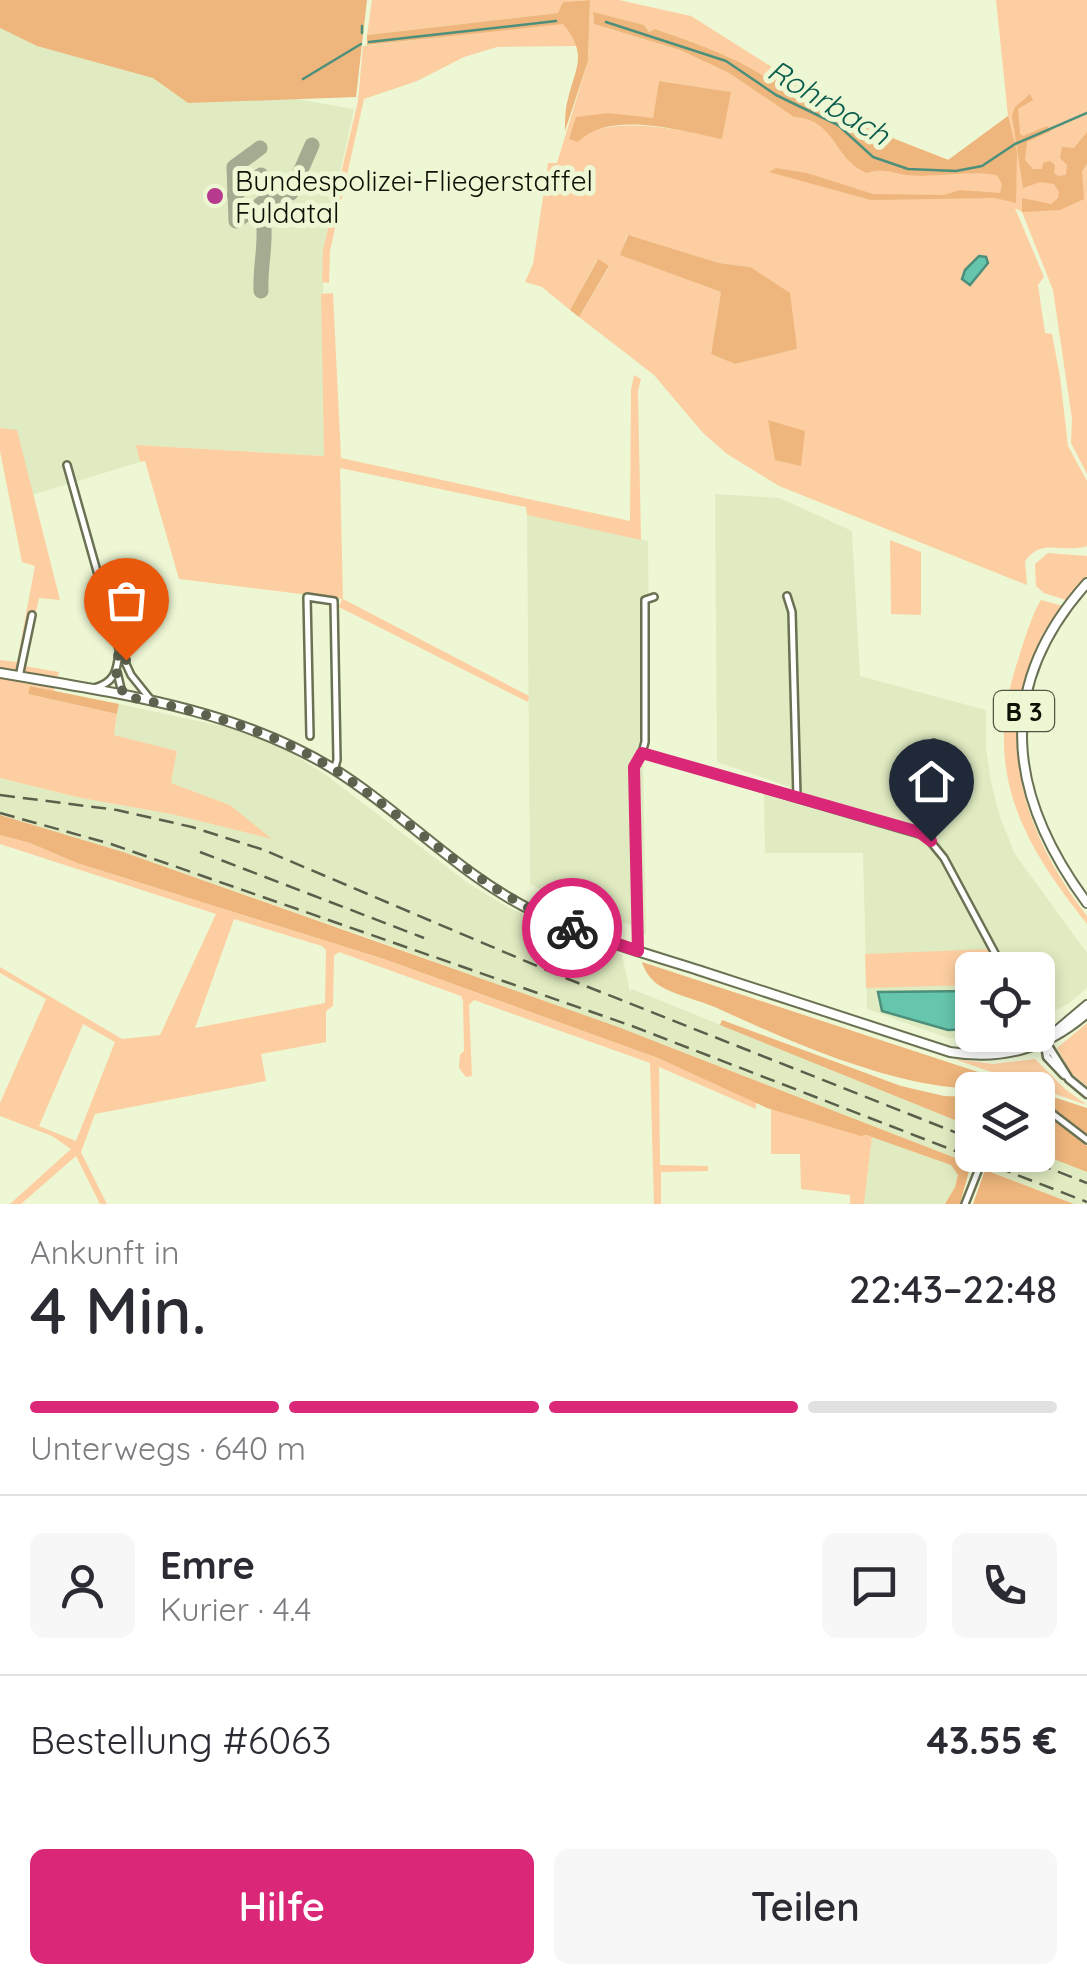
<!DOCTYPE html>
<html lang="de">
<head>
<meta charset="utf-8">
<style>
	:root { --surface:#fff; --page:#f7f7f7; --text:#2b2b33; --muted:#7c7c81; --line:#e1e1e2; --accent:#db2777 }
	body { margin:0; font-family:Quicksand,sans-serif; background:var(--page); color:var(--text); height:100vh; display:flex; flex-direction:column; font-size:38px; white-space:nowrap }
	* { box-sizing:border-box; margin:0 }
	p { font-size:32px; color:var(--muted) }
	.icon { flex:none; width:55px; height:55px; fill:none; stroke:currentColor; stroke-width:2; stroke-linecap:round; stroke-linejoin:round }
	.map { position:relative; height:1204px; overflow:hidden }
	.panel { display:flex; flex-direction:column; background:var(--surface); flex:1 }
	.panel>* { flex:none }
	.fabs { position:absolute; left:955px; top:952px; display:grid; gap:20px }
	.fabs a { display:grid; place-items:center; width:100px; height:100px; border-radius:15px; background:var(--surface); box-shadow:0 5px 15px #0003; font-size:50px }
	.pin { position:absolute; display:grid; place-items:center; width:85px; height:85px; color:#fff; margin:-102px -42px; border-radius:50% 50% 50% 0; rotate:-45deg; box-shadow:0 0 10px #0007 }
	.pin .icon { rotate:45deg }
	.courier { position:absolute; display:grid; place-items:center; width:100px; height:100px; margin:-50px; border:8px solid #db2777; border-radius:50%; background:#fff; color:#222; box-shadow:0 2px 12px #0007 }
	.head em { font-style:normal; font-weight:600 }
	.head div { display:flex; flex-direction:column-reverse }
	.head { display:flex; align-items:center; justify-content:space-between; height:170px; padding:0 30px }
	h1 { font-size:65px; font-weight:600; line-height:75px }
	.bar { display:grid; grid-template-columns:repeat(4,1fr); gap:15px 10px; align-content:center; height:120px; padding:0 30px }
	.bar i { height:12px; border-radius:8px; background:var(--line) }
	.bar .on { background:var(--accent) }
	.bar p { grid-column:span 4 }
	.line { display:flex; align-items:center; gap:25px; padding:0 30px; border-top:2px solid var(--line) }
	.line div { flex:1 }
	.round { display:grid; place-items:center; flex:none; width:105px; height:105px; border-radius:15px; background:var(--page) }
	.button { display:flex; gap:20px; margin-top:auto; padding:20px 30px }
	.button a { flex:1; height:115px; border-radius:15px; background:var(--accent); color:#fff; font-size:40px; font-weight:600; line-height:115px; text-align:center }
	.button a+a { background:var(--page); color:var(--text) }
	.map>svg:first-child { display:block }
</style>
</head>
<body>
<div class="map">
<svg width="1087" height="1204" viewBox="0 0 1087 1204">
	<rect width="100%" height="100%" fill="#edf7d4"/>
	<!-- built -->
	<path fill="#e0ebc1" d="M0 28 37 46 152 77 188 103 291 98 354 109 323 250 324 456 137 445 140 462 32 495 17 431 0 428Z
		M715 494 780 498 852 531 860 676 986 710V747L991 782 1000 817 1015 854 1087 953V988L1069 1003 1038 1020V970H972V1035H999L996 1036 948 1038 867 1009 863 853H765L764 794 785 801 790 787 717 762Z
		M527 515 648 541 650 744 643 759 646 935 628 924 574 905 530 884Z
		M119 704 231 728 286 750 326 775 468 883 509 908 622 955 630 992 632 989 972 1127V1155L1038 1153 1087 1172V1204H1074L660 1043 367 937 123 852 0 815V778L81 798 171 814 269 838 230 805 171 783 177 751 114 735Z
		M872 1137 951 1165 958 1175 955 1187 945 1204H864Z"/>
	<!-- green -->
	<path fill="#fdcea1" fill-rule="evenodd" d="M372 0H619L691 16 788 77 770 81C733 56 696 43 655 29L649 32 644 25 593 13 594 24 680 50 729 73 793 116 806 92 869 129 949 160 1008 116 996 0H1087V474L1071 443 1072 419 1053 290 1022 212 1015 208 1044 277 1038 285 1045 333 1052 334 1060 377 1068 446 1087 481V546C1063 554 1042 537 1025 561L1027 585 779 486 727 454 703 433 654 375 579 317 609 267 597 260 570 310 542 287 525 282 533 264 548 163H557L588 61 590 0 563 2 559 13 367 35ZM659 81 730 92 722 138C676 130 632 118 587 132L609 113 653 119ZM627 235 719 263 750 267 797 349 735 364 711 354 721 292 621 255Z
		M563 23 578 46 497 47 464 57 417 81 364 99 330 251 329 283 322 282 323 250 358 101 363 46Z
		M333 293 341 458 630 521 631 390 634 375 641 379 638 391 641 540 527 515 526 507 340 468 343 599 529 696 528 702 339 607 342 599 179 579 145 461 140 462 136 445 324 456 321 294Z
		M0 428 17 430 60 600 39 598 24 666 59 672 54 691 31 686 28 694 117 714 114 735 177 751 171 783 230 805 272 839 171 814 81 798 0 778V660L17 662 35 566 22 562 0 451Z
		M890 540 921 552V615L891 614Z
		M1048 553 1087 556V576L1066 600 1044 593 1036 586 1035 564Z
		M1041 600 1063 606C1045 624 1035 649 1027 673 999 761 1033 846 1087 916V924C1019 839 981 767 1019 657 1024 641 1033 612 1041 600Z
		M0 835 30 843 77 863 384 959 658 1058 756 1102V1109L659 1067 660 1165 708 1166V1171L661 1172V1204H654L650 1063 474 1000 469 1005 472 1076 466 1077 459 1068 460 1055 464 1051 463 1001 461 996 339 952 334 956 333 1006 326 1011V1042L261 1054 266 1081 95 1114 81 1152 107 1204H100L76 1156 21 1204H10L71 1149 52 1136 0 1116V1103L46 999 0 973V967L122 1039 160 1035 216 914 0 844ZM234 919 322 946 326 950 325 1003 195 1028ZM83 1024 115 1042 76 1141 39 1126Z
		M991 949 1004 970H972V985L866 988 865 954Z
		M1087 1023V1086L1071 1073 1057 1048Z
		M954 1059 993 1064 1035 1059 1065 1089 1087 1105Z
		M771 1109 872 1137 864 1204H850V1195L801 1189 800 1154H771Z"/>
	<!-- forest -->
	<path fill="#eeb57c" d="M0 0H367L356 97 188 103 153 78 37 46 0 28Z
		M590 0 588 61 565 131C565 121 565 109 568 99 576 65 588 55 563 24L367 45V35L558 13 563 2Z
		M593 12 644 25 649 32 655 29C696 43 733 56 770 80L788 77 869 129 948 160 1008 116 1017 152 1016 203 995 198 871 200 769 172 776 168 807 173 873 194 944 195 960 190 1000 193 1002 184 997 175C968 170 937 178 907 175 892 173 881 167 867 173 833 159 836 119 794 117L729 73 680 50 594 24Z
		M659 81 731 92 722 139C682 131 609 109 578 142L569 139 576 117 609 113 653 118Z
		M1030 94 1033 100 1018 109 1020 134 1023 136 1047 126 1051 131 1027 142 1025 160 1033 169H1042L1043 163 1050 161 1055 165 1054 173 1058 176 1066 175 1067 165 1060 158 1062 147 1074 148 1087 132V164L1082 171 1084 199 1060 210 1022 212V198L1051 204 1058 198 1059 192 1054 184 1040 182 1023 188 1012 116 1015 107Z
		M628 235 719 263 750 267 790 293 797 349 735 364 711 354 721 292 620 255Z
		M598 259 609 266 579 317 570 310Z
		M768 420 805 431 801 466 775 460Z
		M30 686 119 704 117 714 28 694Z
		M0 815 123 852 618 1027 971 1164 960 1204H945L955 1187 958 1175 951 1165 866 1135 861 1136 767 1108 658 1058 384 959 77 863 30 843 0 835Z
		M642 962 1033 1090C995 1090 956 1090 918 1082 851 1068 780 1037 717 1008 699 1000 677 996 660 986 651 980 645 972 642 962Z
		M722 1020 901 1086 944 1096 972 1097V1127L720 1025Z
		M1038 1092 1087 1108V1134L1048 1106 1038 1103Z
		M1038 1113 1050 1117 1087 1146V1172L1038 1153Z
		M985 1170 1074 1204H973Z"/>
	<!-- water -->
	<path fill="#66c6ad" stroke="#4c907b" stroke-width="2.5" d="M979 256 986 257 988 263 970 285 962 279 965 270Z
		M972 991V1029L948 1030 882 1011 878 992Z"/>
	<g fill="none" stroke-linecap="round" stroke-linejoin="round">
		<!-- stream -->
		<path stroke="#4c907b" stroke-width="2.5" d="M606 22 726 61 776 95 838 125 873 157 908 169 956 171 982 166 1015 144 1087 113
			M362 33V26
			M369 42 556 21
			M303 79 361 44"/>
		<!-- taxiway -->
		<path stroke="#a4ab90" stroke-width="15" d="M234 195 261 175
			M236 221 268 199 291 193 312 145
			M236 221 234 167 260 148
			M261 291C260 269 265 250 264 229"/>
		<!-- minor casing -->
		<g stroke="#6a7253" stroke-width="10">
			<path id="minor" d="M67 465 119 649 131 675 151 700
				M787 596 792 612 797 797
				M117 672 122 693
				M19 677 32 615
				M94 688C114 683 117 672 119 652
				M310 736 307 597 334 601 337 760 334 770
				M642 753 645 742V600L654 597
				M931 841 934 743
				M638 951 634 767 642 753 926 836 944 858 1004 970
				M1038 1029 1045 1041
				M1038 1108 1053 1114 1087 1140
				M965 1204 980 1166"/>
		</g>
		<!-- tertiary casing -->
		<g stroke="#6a7253" stroke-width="11">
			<path id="tertiary" d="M1045 1041 1069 1079 1087 1094
				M1045 1045 1047 1057 1064 1075"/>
		</g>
		<!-- secondary casing -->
		<g stroke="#6a7253" stroke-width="12">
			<path id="secondary" d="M0 673C114 693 231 707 332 768 403 812 459 875 535 912 586 937 644 953 698 970 782 998 866 1025 950 1052 1003 1061 1047 1048 1087 1013
				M1048 1038 1087 1005"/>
		</g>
		<!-- primary casing -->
		<g stroke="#6a7253" stroke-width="12">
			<path id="primary" d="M1087 583C993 688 1008 796 1087 903"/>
		</g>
		<!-- minor -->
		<use href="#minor" stroke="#fff" stroke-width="5"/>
		<!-- tertiary -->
		<use href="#tertiary" stroke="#fff" stroke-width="6"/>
		<!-- secondary -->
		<use href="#secondary" stroke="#fff" stroke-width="8"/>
		<!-- primary -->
		<use href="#primary" stroke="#fff" stroke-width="8"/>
		<!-- rail -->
		<path stroke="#5a5f4b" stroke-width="2.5" stroke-dasharray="15 8" stroke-linecap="butt" d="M0 795 117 810 192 827 264 850 563 977 972 1139
			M0 813 111 844 632 1026 1087 1202
			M200 852 424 938
			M1015 1155 1087 1183"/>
		<!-- minor-bridge casing -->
		<g stroke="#6a7253" stroke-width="10" stroke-linecap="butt">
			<path id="minor-bridge" d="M980 1166 984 1155"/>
		</g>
		<!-- minor-bridge -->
		<use href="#minor-bridge" stroke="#fff" stroke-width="5"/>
	</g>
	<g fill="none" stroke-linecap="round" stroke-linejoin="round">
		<!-- done -->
		<path stroke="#5c624d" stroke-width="10" stroke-dasharray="0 18" d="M126 660 119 650 116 672 124 696C199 711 272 729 338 772 417 825 481 893 572 928"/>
		<!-- route -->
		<path stroke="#db2777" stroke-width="12" d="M572 928 638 951 634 767 642 753 919 832 931 841"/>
	</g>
	<!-- markers -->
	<circle fill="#b63b8e" stroke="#edf7d4" stroke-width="4" cx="215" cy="196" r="10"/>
	<g text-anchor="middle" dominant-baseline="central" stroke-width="10" stroke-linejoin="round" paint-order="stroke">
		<!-- shield labels -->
		<rect fill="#edf7d4" stroke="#515643" stroke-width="2.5" x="994" y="691" width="60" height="40" rx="8"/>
		<g font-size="25" font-weight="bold" fill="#0e1105">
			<text x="1024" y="711">B 3</text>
		</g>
		<!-- poi labels -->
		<g font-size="28" fill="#0e1105" stroke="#edf7d4" text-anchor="start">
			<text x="235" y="180">Bundespolizei-Fliegerstaffel<tspan x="235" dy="32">Fuldatal</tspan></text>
		</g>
		<!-- water labels -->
		<g font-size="30" font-style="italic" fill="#0a5c4c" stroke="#edf7d4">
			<text transform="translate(829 102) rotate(31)">Rohrbach</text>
		</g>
	</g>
</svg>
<div class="fabs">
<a><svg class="icon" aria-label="locate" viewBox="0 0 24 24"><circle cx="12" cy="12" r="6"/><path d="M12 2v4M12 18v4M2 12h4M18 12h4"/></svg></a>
<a><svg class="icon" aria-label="layers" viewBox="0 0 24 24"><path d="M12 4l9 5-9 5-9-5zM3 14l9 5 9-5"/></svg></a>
</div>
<div class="pin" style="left:126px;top:660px;background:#ea580c"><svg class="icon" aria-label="bag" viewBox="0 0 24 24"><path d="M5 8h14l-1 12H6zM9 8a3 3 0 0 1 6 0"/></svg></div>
<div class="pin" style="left:931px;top:841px;background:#1f2937"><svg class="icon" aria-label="home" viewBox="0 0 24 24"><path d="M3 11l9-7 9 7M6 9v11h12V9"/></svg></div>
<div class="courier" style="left:572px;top:928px"><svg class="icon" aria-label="bike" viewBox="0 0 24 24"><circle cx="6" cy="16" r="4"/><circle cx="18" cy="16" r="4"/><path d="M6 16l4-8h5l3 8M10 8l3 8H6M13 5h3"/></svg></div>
</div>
<section class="panel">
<div class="head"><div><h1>4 Min.</h1><p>Ankunft in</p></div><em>22:43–22:48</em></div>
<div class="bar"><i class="on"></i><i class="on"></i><i class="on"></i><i></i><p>Unterwegs · 640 m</p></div>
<div class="line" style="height:180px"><a class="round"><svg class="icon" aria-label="person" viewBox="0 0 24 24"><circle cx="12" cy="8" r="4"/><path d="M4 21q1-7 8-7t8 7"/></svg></a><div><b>Emre</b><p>Kurier · 4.4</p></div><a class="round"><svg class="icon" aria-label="chat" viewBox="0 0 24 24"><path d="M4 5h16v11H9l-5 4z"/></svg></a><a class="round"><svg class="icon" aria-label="phone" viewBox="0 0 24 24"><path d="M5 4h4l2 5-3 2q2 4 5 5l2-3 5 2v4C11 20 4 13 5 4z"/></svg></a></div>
<div class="line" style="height:130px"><div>Bestellung #6063</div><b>43.55 €</b></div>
<div class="button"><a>Hilfe</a><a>Teilen</a></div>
</section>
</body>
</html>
